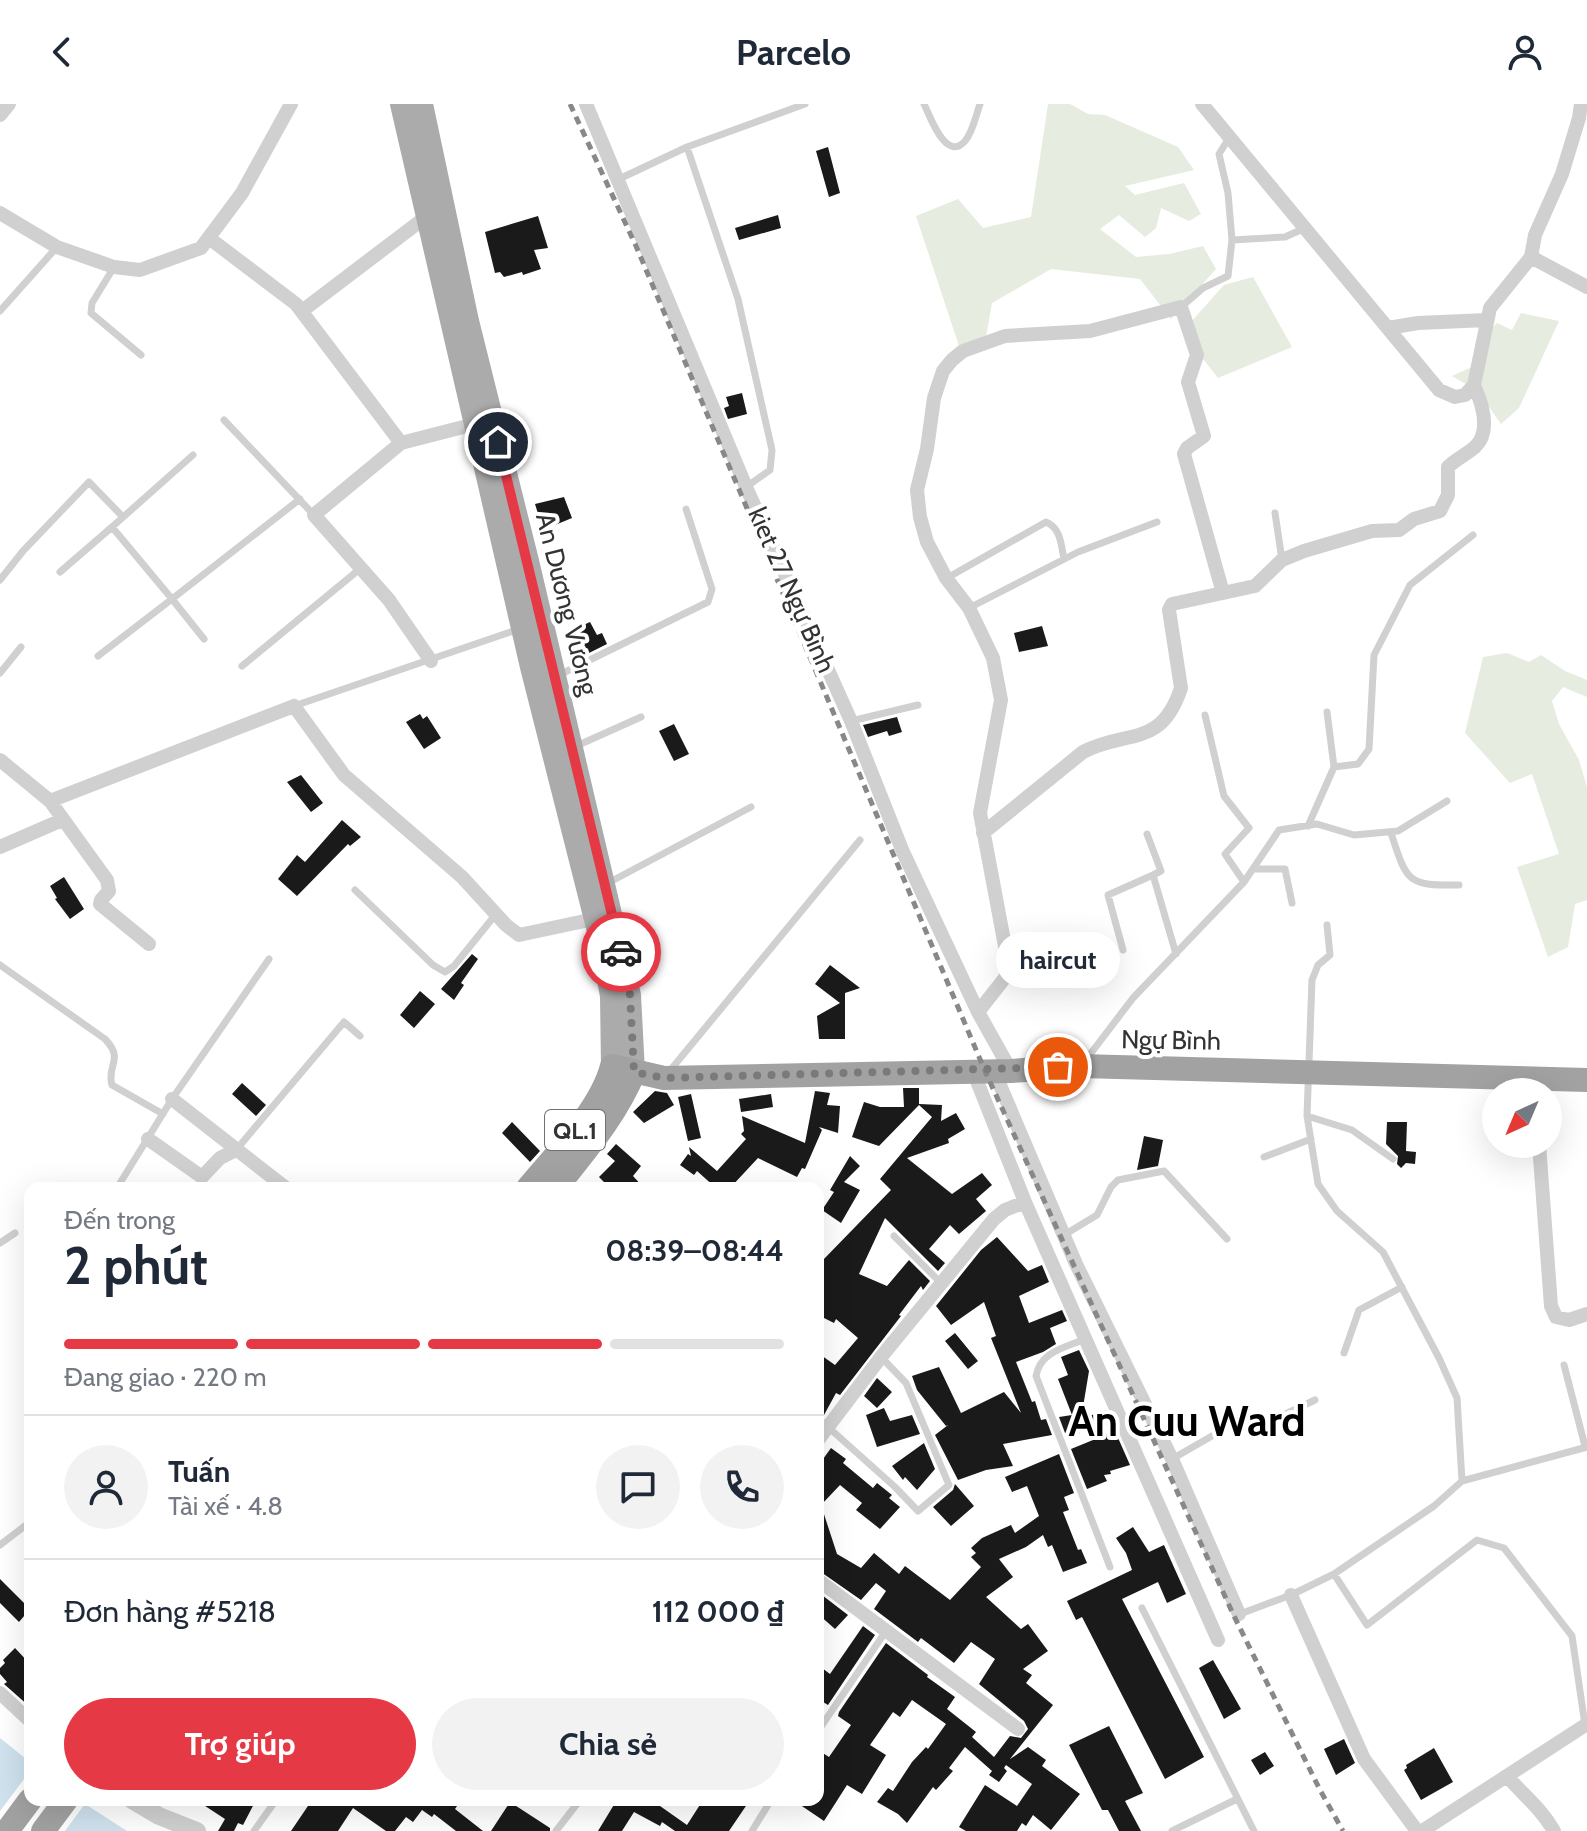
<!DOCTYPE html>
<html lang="vi">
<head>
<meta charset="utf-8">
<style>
	:root { --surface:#fff; --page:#f2f2f3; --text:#1f2937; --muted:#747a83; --line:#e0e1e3; --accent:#e63946 }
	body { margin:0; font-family:Cabin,sans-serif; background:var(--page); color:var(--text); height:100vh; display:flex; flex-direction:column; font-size:30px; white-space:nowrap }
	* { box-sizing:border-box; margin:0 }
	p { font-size:26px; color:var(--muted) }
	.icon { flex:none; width:44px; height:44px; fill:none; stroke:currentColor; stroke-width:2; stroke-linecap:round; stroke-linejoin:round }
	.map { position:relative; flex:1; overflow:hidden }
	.drawer { position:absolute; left:24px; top:1078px; width:800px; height:624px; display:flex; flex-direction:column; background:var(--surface); border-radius:16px; box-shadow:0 8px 32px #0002 }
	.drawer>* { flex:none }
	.needle { width:52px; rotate:224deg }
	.controls { position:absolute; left:1482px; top:974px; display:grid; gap:16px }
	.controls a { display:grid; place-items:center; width:80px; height:80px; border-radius:50%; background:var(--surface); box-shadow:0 8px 32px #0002; font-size:40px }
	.pin { position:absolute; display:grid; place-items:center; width:68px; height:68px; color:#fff; margin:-34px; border:4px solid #fff; border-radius:50%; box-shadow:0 2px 8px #0007 }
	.courier { position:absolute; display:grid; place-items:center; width:80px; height:80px; margin:-40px; border:6px solid #e63946; border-radius:50%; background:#fff; color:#222; box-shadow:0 2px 10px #0007 }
	.bubble { position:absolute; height:56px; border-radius:28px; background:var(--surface); box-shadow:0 8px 32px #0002; font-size:26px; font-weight:700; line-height:56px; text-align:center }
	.overview em { font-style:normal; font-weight:700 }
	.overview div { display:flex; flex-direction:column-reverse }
	.overview { display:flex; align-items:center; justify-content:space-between; height:136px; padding:0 40px }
	h1 { font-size:52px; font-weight:700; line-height:60px }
	.bar { display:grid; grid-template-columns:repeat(4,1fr); gap:12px 8px; align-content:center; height:96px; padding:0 40px }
	.bar i { height:10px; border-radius:6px; background:var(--line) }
	.bar .on { background:var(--accent) }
	.bar p { grid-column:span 4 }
	.line { display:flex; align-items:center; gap:20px; padding:0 40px; border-top:2px solid var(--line) }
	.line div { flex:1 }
	.round { display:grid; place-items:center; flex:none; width:84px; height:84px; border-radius:42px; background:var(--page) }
	.primary-button { display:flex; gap:16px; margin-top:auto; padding:16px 40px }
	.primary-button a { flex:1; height:92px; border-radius:48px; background:var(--accent); color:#fff; font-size:32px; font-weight:700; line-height:92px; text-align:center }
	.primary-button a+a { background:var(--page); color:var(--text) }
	header { display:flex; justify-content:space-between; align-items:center; height:104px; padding:0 40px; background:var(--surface); font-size:36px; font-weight:700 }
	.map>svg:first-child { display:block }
</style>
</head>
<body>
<header><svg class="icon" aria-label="back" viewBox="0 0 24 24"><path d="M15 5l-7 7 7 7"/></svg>Parcelo<svg class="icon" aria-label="person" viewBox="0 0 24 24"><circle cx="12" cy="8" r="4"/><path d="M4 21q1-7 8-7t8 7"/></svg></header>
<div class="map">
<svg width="1587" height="1727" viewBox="0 0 1587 1727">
	<rect width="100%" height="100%" fill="#fff"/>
	<!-- green -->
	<path fill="#e6ecdf" d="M1048 0H1070L1088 10 1105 11 1178 43 1194 66 1125 82 1135 91 1184 79 1201 110 1189 117 1161 104 1156 124 1145 133 1119 111 1100 125 1136 153 1169 150 1203 142 1216 165 1171 215 1140 175 1051 165 992 199 986 233 959 242 916 112 958 95 983 124 1031 113Z
		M1253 173 1292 243 1218 274 1182 228 1224 181Z
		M1521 209 1559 217 1519 304 1501 320 1478 287 1452 272 1472 263 1481 235 1497 219 1512 226Z
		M1507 549 1529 558 1541 551 1565 567 1587 576V593L1563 583 1552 597 1559 620 1579 656 1587 683V796L1575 800 1568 843 1548 853 1517 763 1559 750 1532 670 1510 679 1465 629 1483 553Z"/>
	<!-- water -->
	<path fill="#cfe2ee" d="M0 1634 30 1658V1696H79L127 1727H0Z"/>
	<!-- pier -->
	<path fill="#fff" d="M30 1667V1696L87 1697 65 1727H0V1707Z"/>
	<!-- building -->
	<path fill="#1a1a1a" d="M828 43 840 89 829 93 816 47Z
		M778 111 781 124 739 136 735 124Z
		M538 112 548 144 534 146 541 165 523 171 522 168 504 173 500 168 495 169 485 128Z
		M742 289 747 310 728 315 724 304 729 302 726 293Z
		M564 393 572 414 543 426 535 400Z
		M590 518 597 531 602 529 607 540 577 555 571 543 577 540 570 527Z
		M1042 522 1048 542 1019 548 1014 529Z
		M420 610 423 615 427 612 441 634 424 645 406 618Z
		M897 613 902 628 889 632 887 627 868 633 863 621Z
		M674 620 689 650 674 657 659 627Z
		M301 671 323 699 311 708 287 678Z
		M342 716 361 733 350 742 348 740 297 792 278 775 297 751 305 758Z
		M64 773 84 805 70 815 55 795 57 794 50 782Z
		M472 850 478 855 461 879 464 881 454 896 441 885Z
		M830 861 860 884 845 889V935H819L817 912 840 899 815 880Z
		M420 887 435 900 414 924 400 911Z
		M242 979 266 1001 256 1012 232 990Z
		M903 984H919V1000L942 1001 941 1017 956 1009 965 1025 948 1035 949 1039 907 1054 952 1090 982 1069 992 1081 976 1095 986 1107 959 1130 950 1121 929 1145 945 1159 938 1167 885 1114 859 1170 887 1182 909 1156 930 1177 923 1186 921 1182 899 1211 901 1212 840 1291 836 1289 824 1311 818 1308V1249L835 1261 858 1234 836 1215 834 1219 818 1211V1151L824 1155 891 1086 880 1075 932 1013 919 1001 879 1042 852 1033 864 998 880 1003H904Z
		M655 987 667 989 674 1001 644 1019 633 1008Z
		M815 987 830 989 827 1001 840 1002 838 1029 819 1023 822 1026 805 1065 802 1064 797 1073 758 1054 730 1084H716L697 1067 694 1071 680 1061 688 1050 691 1052 689 1043 717 1067 746 1035 741 1030 744 1027 742 1012 805 1039Z
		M691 990 701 1034 688 1037 678 993Z
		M771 990 773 1003 741 1008 739 995Z
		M512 1018 540 1047 530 1058 502 1029Z
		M1387 1018H1407L1406 1047 1416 1048 1415 1060 1406 1059 1401 1064 1397 1060 1398 1052 1386 1040Z
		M1144 1032 1163 1036 1158 1062 1137 1066Z
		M616 1040 641 1062 633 1072 644 1084H610L599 1073 615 1057 607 1050Z
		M850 1052 860 1062 844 1078 860 1086 841 1119 822 1106 834 1088 830 1086Z
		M997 1133 1028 1167 1042 1161 1049 1178 1019 1192 1029 1219 1062 1206 1067 1217 1050 1224 1056 1240 1043 1248 1016 1258 1032 1298 1035 1297 1041 1316 1046 1315 1052 1331 1003 1340 1013 1362 986 1366 958 1376 935 1331 948 1321 946 1322 917 1286 912 1272 939 1263 961 1309 1004 1288 1021 1309 991 1234 996 1232 984 1198 951 1221 936 1202 981 1146Z
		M955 1229 978 1257 968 1265 945 1237Z
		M1079 1246 1089 1267 1081 1315 1106 1306 1112 1320 1080 1326 1079 1330 1078 1326 1065 1329 1059 1313 1072 1311 1058 1275 1068 1271 1061 1253Z
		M877 1274 892 1288 877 1304 864 1292Z
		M884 1304 890 1317 912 1311 920 1330 877 1343 866 1311Z
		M1115 1327 1130 1361 1110 1367 1111 1370 1104 1371 1107 1377 1087 1385 1071 1345Z
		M924 1339 935 1365 917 1386 905 1373 903 1376 892 1362Z
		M831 1344 846 1355 843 1359 873 1384 877 1379 892 1391 889 1394 900 1403 880 1425 856 1406 862 1399 840 1381 821 1401 837 1450 861 1464 874 1449 899 1470 905 1462 950 1496 981 1463 971 1453 976 1449 971 1444 982 1434 1011 1421 1015 1429 1039 1412 1027 1382 1012 1388 1005 1373 1059 1350 1074 1389 1064 1393 1069 1406 1063 1408 1078 1446 1081 1445 1087 1459 1063 1468 1052 1441 1048 1443 1043 1431 1026 1443 999 1455 1013 1473 986 1493 1021 1525 1028 1520 1048 1547 1023 1565 1032 1571 1026 1579 1053 1601 1010 1655 1028 1643 1046 1656 1042 1662 1080 1690 1051 1726 1033 1711 1026 1722 1022 1719 1017 1727H966L959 1723 985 1681 1017 1702 1032 1680 1006 1661 1004 1664 1007 1667 999 1678 989 1671 992 1667 965 1643 949 1664 953 1667 936 1686 933 1683 907 1719 898 1710 877 1698 888 1684 893 1687 912 1658 926 1643 928 1645 946 1620 912 1596 900 1613 893 1608 870 1641 886 1651 862 1690 847 1681 824 1717 793 1696H818V1646L829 1653 851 1621 838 1612 839 1608 886 1539 928 1571 927 1573 955 1593 947 1605 976 1628 972 1633 994 1653 1010 1632 1021 1634 1028 1625 1024 1617 979 1580 995 1555 971 1538 954 1559 921 1534 918 1538 874 1505 886 1487 876 1479 861 1496 818 1466V1362Z
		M955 1380 974 1402 951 1422 933 1403 953 1386Z
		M1133 1423 1149 1448 1164 1441 1186 1490 1167 1499 1158 1478 1122 1495 1204 1653 1165 1675 1082 1513 1076 1516 1067 1497 1132 1466 1126 1449 1116 1434Z
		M0 1475 30 1505 19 1518 0 1499Z
		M818 1488 848 1511 835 1525 818 1510Z
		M863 1522 875 1531 828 1601 818 1595V1561L830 1570Z
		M15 1544 30 1560V1603L4 1580 7 1578 0 1570V1564L5 1559 3 1556Z
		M1213 1556 1241 1605 1224 1615 1199 1564Z
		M1109 1622 1143 1689 1125 1697 1141 1727H1119L1108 1706H1102L1069 1641Z
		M1344 1635 1355 1659 1336 1671 1324 1645Z
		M1434 1644 1453 1678 1421 1696 1404 1666 1407 1664 1406 1661Z
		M1265 1648 1274 1662 1260 1671 1251 1656Z
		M196 1696H256L243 1721 238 1719 234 1727H218L225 1715Z
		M312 1696H461L455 1705 483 1727H456L434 1710 432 1713 422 1706 413 1718 406 1713 395 1727H386L353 1704 338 1727H291Z
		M610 1696H663L660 1702 687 1721 703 1696H750L729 1727H675L662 1718 660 1722 634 1708 622 1727H598L615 1699Z
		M510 1698 550 1724V1727H491Z"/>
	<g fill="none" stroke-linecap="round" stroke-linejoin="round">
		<!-- service -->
		<path stroke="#d0d0d0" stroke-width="7" d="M924 0C930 12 946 59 965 37 973 28 976 11 980 0
			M1229 34 1219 50 1228 89 1232 136
			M687 43 738 195 772 346 770 366 746 383
			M619 75 687 43 805 0
			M114 163 92 199 91 209 141 251
			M1181 203 1203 184 1228 172 1232 136 1285 133 1305 124
			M0 207 57 143
			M224 316 314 411
			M1275 409 1282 456
			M112 423 193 351
			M60 468 112 423 172 495 300 395
			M947 474 1046 418C1061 424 1061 441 1064 455
			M0 476 23 447 89 378 123 413
			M969 504 1078 448 1157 418
			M98 552 172 495 204 535
			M242 562 361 464
			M0 569 21 543
			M557 572 708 498 712 485 686 405
			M294 602 519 525
			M1205 611 1224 692 1249 724 1225 750 1244 778
			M851 617 918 601
			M574 643 641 613
			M1334 663 1358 660 1369 645 1374 551 1410 481 1473 431
			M1308 722 1334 663 1327 608
			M1391 729C1407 778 1407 782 1459 781
			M1147 730 1161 767 1153 771
			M1253 765H1285L1292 799
			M608 779 751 703
			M355 786 433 861 445 868 454 862 496 810
			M1327 821 1330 851 1318 861 1312 876 1307 1012 1318 1080 1337 1107 1383 1148 1439 1254 1457 1294 1462 1377
			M1123 846 1108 791 1153 771 1176 850
			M0 861 105 935C125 956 106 961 112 981L163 1010
			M1085 957 1133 894 1244 778 1279 726 1317 720 1354 731 1398 727 1447 697
			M668 969 860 736
			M1307 1012 1352 1026 1393 1055
			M236 1046 344 918 360 932
			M1264 1053 1311 1035
			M117 1084 172 995 269 855
			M1064 1131 1097 1111 1111 1083 1118 1076 1164 1067 1227 1135
			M894 1132 941 1179
			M0 1139 15 1129
			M1085 1235C1064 1244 1040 1248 1036 1272L1110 1463
			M1344 1249 1359 1206 1402 1183
			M1564 1261 1585 1342
			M818 1314 895 1383 918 1407 949 1381 906 1279 881 1253
			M1172 1355 1250 1310 1275 1315 1315 1296
			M0 1441 30 1418
			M1334 1470 1367 1521 1477 1436 1504 1444 1572 1532 1585 1621
			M1142 1504 1254 1727
			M1240 1510 1291 1491 1334 1470 1434 1402 1462 1377 1587 1343
			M818 1627 886 1527
			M254 1727 276 1696
			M556 1727 580 1696
			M752 1727 771 1696
			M1172 1727 1237 1695"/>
		<!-- minor -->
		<path stroke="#d0d0d0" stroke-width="14" d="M586 0 746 383 851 617 903 748 978 908 1011 967
			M1202 0 1439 286 1455 293 1465 291 1474 281 1490 204 1531 153 1535 131 1562 70 1579 14 1581 0
			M0 11 9 0
			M0 109 57 143 114 163 140 166 201 144 242 89 291 0
			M209 134 296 200 401 339
			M1531 153 1587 183
			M302 207 427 112
			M1388 224 1418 219 1487 216
			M431 557 389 496 314 411 401 339 475 320
			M0 656 50 697
			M983 729 1083 648C1127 625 1161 645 1181 584L1169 506 1172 500 1255 482 1282 456 1304 447 1372 427 1399 426 1414 415 1440 407 1448 391V363C1456 355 1467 350 1475 343 1492 327 1482 299 1474 281
			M0 743 62 716
			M149 840 100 800 101 796 109 787 107 776 50 697 294 602 344 671 462 773 506 821 519 831 594 815
			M978 908 1008 870V858L980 709 1001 596 993 554 969 504 946 474 927 438 920 413 917 386 927 345 934 294 943 267 952 256 963 247 1005 232 1090 227 1181 203 1197 251 1188 278 1204 332 1187 344 1184 350 1223 489
			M973 967 1025 1098
			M994 967 1076 1160 1172 1355 1239 1510
			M172 995 286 1084
			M148 1035 202 1073 220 1054 236 1046
			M1539 1040 1551 1202 1556 1213 1569 1216 1587 1210
			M818 1336 881 1253 994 1115 1005 1106 1025 1098 1218 1536
			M818 1476 1018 1625
			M1291 1491 1364 1655 1417 1727
			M0 1589 30 1617
			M1507 1672C1524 1692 1540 1703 1554 1727
			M1422 1727 1587 1620"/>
		<!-- tertiary -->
		<path stroke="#d0d0d0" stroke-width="18" d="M132 1696 159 1712 197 1727"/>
		<!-- primary -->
		<path stroke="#ababab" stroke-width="22" d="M401 0 531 563 602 843 611 892 612 962
			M422 0 468 217 528 457 630 891 634 968"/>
		<!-- trunk -->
		<path stroke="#a2a2a2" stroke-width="24" d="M528 1084C556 1050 601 1005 612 962L664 974 1011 967 1081 962 1587 976
			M556 1084C585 1047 616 1012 634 968
			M7 1727 30 1696
			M43 1727 66 1696"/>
		<!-- rail -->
		<path stroke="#888" stroke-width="5" stroke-dasharray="8 6" stroke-linecap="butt" d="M570 0 636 142 985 967 1234 1512 1320 1686 1343 1727"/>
	</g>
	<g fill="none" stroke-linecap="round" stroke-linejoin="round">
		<!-- done -->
		<path stroke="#7a7a7a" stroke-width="8" stroke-dasharray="0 14.4" d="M621 848 630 891 634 968 664 974 1058 963"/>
		<!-- route -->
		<path stroke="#e63946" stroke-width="10" d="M498 338 621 848"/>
	</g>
	<g text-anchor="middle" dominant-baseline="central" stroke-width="8" stroke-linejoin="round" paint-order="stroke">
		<!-- shield labels -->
		<rect fill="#fff" stroke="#707070" stroke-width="2" x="545" y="1006" width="60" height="40" rx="6"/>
		<g font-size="24" font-weight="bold" fill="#333">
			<text x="575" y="1026">QL.1</text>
		</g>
		<!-- street labels -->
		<g font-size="26" fill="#333" stroke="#fff">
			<text transform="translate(792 486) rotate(66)">kiet 27 Ngự Bình</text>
			<text transform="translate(567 500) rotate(76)">An Dương Vương</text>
			<text transform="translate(1171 936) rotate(1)">Ngự Bình</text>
		</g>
		<!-- town labels -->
		<g font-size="42" font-weight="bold" fill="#000" stroke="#fff">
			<text x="1187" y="1317">An Cuu Ward</text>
		</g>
	</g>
</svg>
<div class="controls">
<a><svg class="needle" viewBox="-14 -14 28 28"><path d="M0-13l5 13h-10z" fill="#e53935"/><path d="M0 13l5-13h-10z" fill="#747a83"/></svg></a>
</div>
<div class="pin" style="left:1058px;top:963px;background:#ea580c"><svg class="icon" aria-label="bag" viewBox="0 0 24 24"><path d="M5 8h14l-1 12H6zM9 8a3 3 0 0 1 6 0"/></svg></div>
<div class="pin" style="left:498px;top:338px;background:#1f2937"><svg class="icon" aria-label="home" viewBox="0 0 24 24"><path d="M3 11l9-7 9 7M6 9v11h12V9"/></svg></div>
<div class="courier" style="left:621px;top:848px"><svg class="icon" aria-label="car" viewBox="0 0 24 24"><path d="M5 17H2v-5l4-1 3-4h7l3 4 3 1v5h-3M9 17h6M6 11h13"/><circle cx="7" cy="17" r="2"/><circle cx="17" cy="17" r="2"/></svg></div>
<div class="bubble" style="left:996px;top:828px;width:124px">haircut</div>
<section class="drawer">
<div class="overview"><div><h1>2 phút</h1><p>Đến trong</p></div><em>08:39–08:44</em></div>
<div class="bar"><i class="on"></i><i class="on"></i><i class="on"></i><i></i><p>Đang giao · 220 m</p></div>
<div class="line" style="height:144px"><a class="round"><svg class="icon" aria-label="person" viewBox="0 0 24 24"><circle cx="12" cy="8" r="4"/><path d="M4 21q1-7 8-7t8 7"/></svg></a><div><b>Tuấn</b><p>Tài xế · 4.8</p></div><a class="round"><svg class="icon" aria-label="chat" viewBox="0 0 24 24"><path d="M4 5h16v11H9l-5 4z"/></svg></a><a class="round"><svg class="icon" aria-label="phone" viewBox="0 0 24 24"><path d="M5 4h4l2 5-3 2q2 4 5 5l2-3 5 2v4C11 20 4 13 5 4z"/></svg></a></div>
<div class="line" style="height:104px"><div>Đơn hàng #5218</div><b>112 000 ₫</b></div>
<div class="primary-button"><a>Trợ giúp</a><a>Chia sẻ</a></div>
</section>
</div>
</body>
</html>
